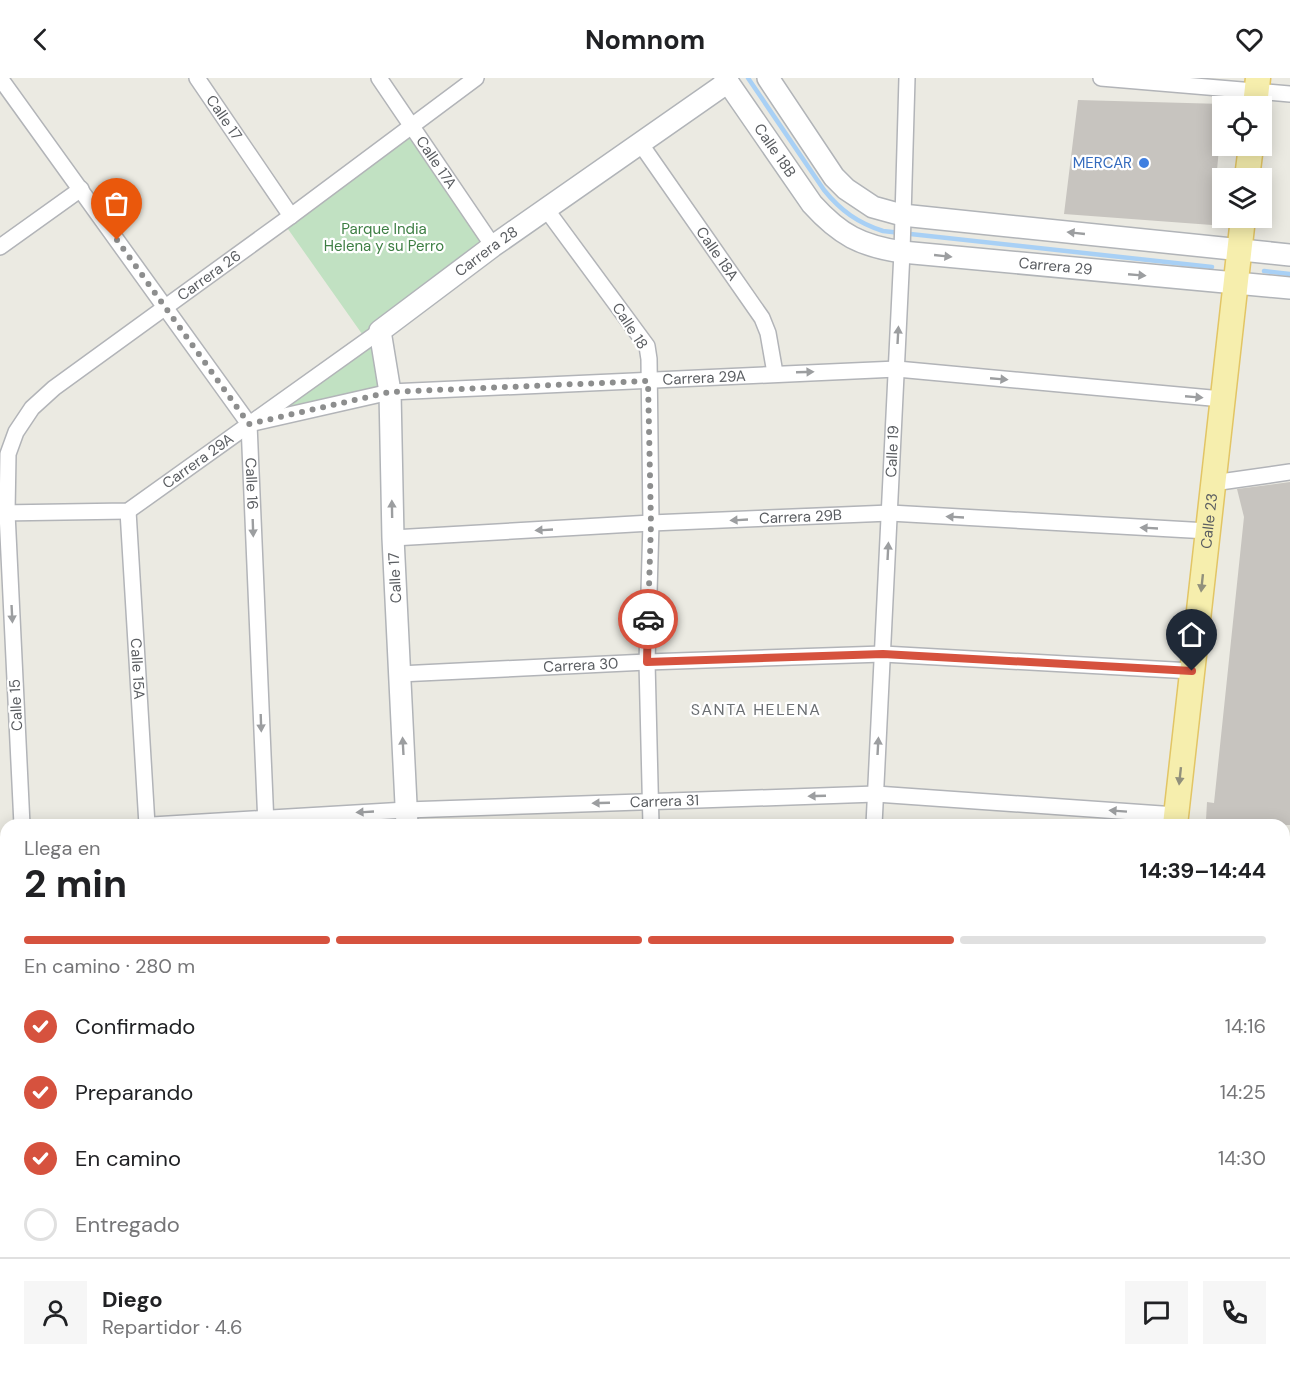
<!DOCTYPE html>
<html lang="es">
<head>
<meta charset="utf-8">
<style>
	:root { --surface:#fff; --page:#f6f6f6; --text:#202124; --muted:#757577; --line:#e0e0e0; --accent:#d6523e }
	body { margin:0; font-family:"DM Sans",sans-serif; background:var(--page); color:var(--text); height:100vh; display:flex; flex-direction:column; font-size:22px; white-space:nowrap }
	* { box-sizing:border-box; margin:0 }
	p { font-size:20px; color:var(--muted) }
	.icon { flex:none; width:33px; height:33px; fill:none; stroke:currentColor; stroke-width:2; stroke-linecap:round; stroke-linejoin:round }
	.map { position:relative; flex:1; overflow:hidden }
	.side { position:absolute; left:0px; top:741px; width:1290px; height:558px; display:flex; flex-direction:column; background:var(--surface); border-radius:18px 18px 0 0; box-shadow:0 3px 15px #0003 }
	.side>* { flex:none }
	.buttons { position:absolute; left:1212px; top:18px; display:grid; gap:12px }
	.buttons a { display:grid; place-items:center; width:60px; height:60px; border-radius:0px; background:var(--surface); box-shadow:0 3px 15px #0003; font-size:30px }
	.pin { position:absolute; display:grid; place-items:center; width:51px; height:51px; color:#fff; margin:-62px -26px; border-radius:50% 50% 50% 0; rotate:-45deg; box-shadow:0 0 6px #0007 }
	.pin .icon { rotate:45deg }
	.courier { position:absolute; display:grid; place-items:center; width:60px; height:60px; margin:-30px; border:4px solid #d6523e; border-radius:50%; background:#fff; color:#222; box-shadow:0 2px 8px #0007 }
	.overview em { font-style:normal; font-weight:700 }
	.overview div { display:flex; flex-direction:column-reverse }
	.overview { display:flex; align-items:center; justify-content:space-between; height:102px; padding:0 24px }
	h1 { font-size:39px; font-weight:700; line-height:45px }
	.bar { display:grid; grid-template-columns:repeat(4,1fr); gap:9px 6px; align-content:center; height:72px; padding:0 24px }
	.bar i { height:8px; border-radius:4px; background:var(--line) }
	.bar .selected { background:var(--accent) }
	.bar p { grid-column:span 4 }
	.line { display:flex; align-items:center; gap:15px; padding:0 24px; border-top:2px solid var(--line) }
	.line div { flex:1 }
	.round { display:grid; place-items:center; flex:none; width:63px; height:63px; border-radius:0px; background:var(--page) }
	ol { padding:0 24px; list-style:none }
	li { display:flex; align-items:center; gap:18px; height:66px }
	li p { margin-inline-start:auto }
	li .icon { padding:6px; border-radius:50%; background:var(--accent); color:#fff; stroke-width:4 }
	li:last-child { color:var(--muted) }
	li i { width:33px; height:33px; border:3px solid var(--line); border-radius:50% }
	header { display:flex; justify-content:space-between; align-items:center; height:78px; padding:0 24px; background:var(--surface); font-size:27px; font-weight:700 }
	.map>svg:first-child { display:block }
</style>
</head>
<body>
<header><svg class="icon" aria-label="back" viewBox="0 0 24 24"><path d="M15 5l-7 7 7 7"/></svg>Nomnom<svg class="icon" aria-label="heart" viewBox="0 0 24 24"><path d="M12 20l-8-8c-3-5 5-10 8-4 3-6 11-1 8 4z"/></svg></header>
<div class="map">
<svg width="1290" height="1299" viewBox="0 0 1290 1299">
	<rect width="100%" height="100%" fill="#ebeae2"/>
	<!-- green -->
	<path fill="#c1e1c2" d="M410 47 493 168 380 253 390 314 249 346 367 263 283 144Z"/>
	<!-- water -->
	<path fill="#a8d0f5" d="M1290 1187V1269L1287 1299H1278L1279 1293H1284V1242Z"/>
	<g fill="none" stroke-linecap="round" stroke-linejoin="round">
		<!-- stream -->
		<path stroke="#a8d0f5" stroke-width="4.5" d="M748 0 824 112C841 133 858 145 883 153L1212 189
			M1264 193 1290 196"/>
	</g>
	<!-- building -->
	<path fill="#c7c4bf" d="M1078 22 1223 26 1212 147 1064 136Z
		M1290 404V747H1212V742H1206L1207 724 1214 725 1244 439 1237 411Z"/>
	<g fill="none" stroke-linecap="round" stroke-linejoin="round">
		<!-- lane casing -->
		<g stroke="#b2b4b8" stroke-width="10">
			<path id="lane" d="M1204 1293 1208 1299"/>
		</g>
		<!-- street casing -->
		<g stroke="#b2b4b8" stroke-width="18">
			<g id="street">
				<path id="s1" d="M0 0 249 346 266 747"/>
				<path id="s2" d="M197 0 291 138"/>
				<path id="s3" d="M379 0 493 168"/>
				<path d="M1101 0 1290 16"/>
				<path id="s4" d="M640 65 762 240 768 255 775 295"/>
				<path d="M546 131 647 268 649 281 651 445 647 584 651 747"/>
				<path d="M0 169 81 111"/>
				<path id="s5" d="M249 346 390 314 897 291 1222 321"/>
				<path d="M1213 405 1290 394"/>
				<path id="s6" d="M128 433 147 747"/>
				<path id="s7" d="M0 435 128 433 380 253"/>
				<path id="s8" d="M393 460 651 445 890 435 1208 453"/>
				<path id="s9" d="M399 596 647 584 883 576 1192 593"/>
				<path id="s10" d="M22 747 7 435 8 376 16 354 32 330 54 310 291 138 476 0"/>
				<path id="s11" d="M152 747 406 732 876 716 1176 737"/>
				<path id="s12" d="M874 747 902 174 907 0"/>
				<path d="M0 810H6"/>
				<path d="M1284 817H1290"/>
				<path d="M1284 927H1290"/>
				<path d="M0 1011 6 1010"/>
				<path d="M1284 1087 1290 1036"/>
				<path d="M0 1201 6 1200"/>
				<path d="M46 1293V1299"/>
				<path d="M132 1293 133 1299"/>
				<path d="M246 1293V1299"/>
				<path d="M647 1293V1299"/>
				<path d="M436 1297 493 1293"/>
				<path d="M851 1299V1293"/>
				<path d="M976 1299V1293"/>
			</g>
		</g>
		<!-- secondary casing -->
		<g stroke="#b1b4b8" stroke-width="24">
			<g id="secondary">
				<path id="s13" d="M725 0 812 126C840 157 861 168 902 174L1290 210"/>
				<path d="M768 0 834 99 846 111 873 129 902 137 1290 177"/>
				<path id="s14" d="M407 747 393 460 390 314 380 253 493 168 728 4"/>
				<path d="M1284 1027 1290 1028"/>
				<path d="M0 1039 6 1038"/>
				<path d="M436 1293V1299"/>
			</g>
		</g>
		<!-- primary casing -->
		<g stroke="#e2c565" stroke-width="27">
			<g id="primary">
				<path d="M1255 28 1258 0"/>
				<path d="M1247 100 1251 68"/>
				<path id="s15" d="M1175 747 1243 140"/>
				<path d="M1113 1299 1114 1293"/>
			</g>
		</g>
		<!-- lane -->
		<use href="#lane" stroke="#fff" stroke-width="8"/>
		<!-- street -->
		<use href="#street" stroke="#fff" stroke-width="15"/>
		<!-- secondary -->
		<use href="#secondary" stroke="#fff" stroke-width="21"/>
		<!-- primary -->
		<use href="#primary" stroke="#f6eead" stroke-width="24"/>
	</g>
	<!-- one-way arrows -->
	<defs><path id="oneway-solid" d="M-6-.8H1V-3.2L6.5 0L1 3.2V.8H-6Z" transform="scale(1.5)"/></defs>
	<g fill="#9c9ea0">
		<use href="#oneway-solid" transform="translate(1076 155) rotate(-174)"/>
		<use href="#oneway-solid" transform="translate(943 178) rotate(6)"/>
		<use href="#oneway-solid" transform="translate(1137 197) rotate(5)"/>
		<use href="#oneway-solid" transform="translate(898 257) rotate(-87)"/>
		<use href="#oneway-solid" transform="translate(805 294) rotate(-2)"/>
		<use href="#oneway-solid" transform="translate(999 301) rotate(5)"/>
		<use href="#oneway-solid" transform="translate(1194 319) rotate(5)"/>
		<use href="#oneway-solid" transform="translate(392 431) rotate(-91)"/>
		<use href="#oneway-solid" transform="translate(955 439) rotate(-177)"/>
		<use href="#oneway-solid" transform="translate(739 442) rotate(177)"/>
		<use href="#oneway-solid" transform="translate(253 450) rotate(88)"/>
		<use href="#oneway-solid" transform="translate(1149 450) rotate(-177)"/>
		<use href="#oneway-solid" transform="translate(544 452) rotate(177)"/>
		<use href="#oneway-solid" transform="translate(888 473) rotate(-87)"/>
		<use href="#oneway-solid" transform="translate(12 536) rotate(87)"/>
		<use href="#oneway-solid" transform="translate(261 645) rotate(88)"/>
		<use href="#oneway-solid" transform="translate(403 668) rotate(-93)"/>
		<use href="#oneway-solid" transform="translate(878 668) rotate(-87)"/>
		<use href="#oneway-solid" transform="translate(817 718) rotate(178)"/>
		<use href="#oneway-solid" transform="translate(601 725) rotate(178)"/>
		<use href="#oneway-solid" transform="translate(1118 733) rotate(-176)"/>
		<use href="#oneway-solid" transform="translate(365 734) rotate(177)"/>
	</g>
	<g fill="#91907c">
		<use href="#oneway-solid" transform="translate(1202 505) rotate(96)"/>
		<use href="#oneway-solid" transform="translate(1180 698) rotate(96)"/>
	</g>
	<g fill="none" stroke-linecap="round" stroke-linejoin="round">
		<!-- done -->
		<path stroke="#8d8e8e" stroke-width="6" stroke-dasharray="0 10.8" d="M117 162 249 346 390 314 648 303 651 446 648 541"/>
		<!-- route -->
		<path stroke="#d6523e" stroke-width="8" d="M648 541 647 584 883 576 1192 593"/>
	</g>
	<!-- markers -->
	<circle fill="#3f7fe0" stroke="#fff" stroke-width="2" cx="1144" cy="85" r="6"/>
	<g text-anchor="middle" dominant-baseline="central" stroke-width="4.5" stroke-linejoin="round" paint-order="stroke">
		<!-- street labels -->
		<g font-size="15" fill="#5a5d61" stroke="#fff">
			<text stroke="none"><textPath href="#s2" startOffset="48">Calle 17</textPath></text>
			<text stroke="none"><textPath href="#s13" startOffset="88">Calle 18B</textPath></text>
			<text stroke="none"><textPath href="#s3" startOffset="102">Calle 17A</textPath></text>
			<text stroke="none"><textPath href="#s14" startOffset="628">Carrera 28</textPath></text>
			<text stroke="none"><textPath href="#s4" startOffset="135">Calle 18A</textPath></text>
			<text stroke="none"><textPath href="#s13" startOffset="412">Carrera 29</textPath></text>
			<text stroke="none"><textPath href="#s10" startOffset="645">Carrera 26</textPath></text>
			<text transform="translate(630 248) rotate(57)">Calle 18</text>
			<text stroke="none"><textPath href="#s5" startOffset="459">Carrera 29A</textPath></text>
			<text stroke="none"><textPath href="#s12" startOffset="374">Calle 19</textPath></text>
			<text stroke="none"><textPath href="#s7" startOffset="214">Carrera 29A</textPath></text>
			<text stroke="none"><textPath href="#s1" startOffset="486">Calle 16</textPath></text>
			<text stroke="none"><textPath href="#s8" startOffset="408">Carrera 29B</textPath></text>
			<text stroke="none"><textPath href="#s15" startOffset="306">Calle 23</textPath></text>
			<text transform="translate(395 500) rotate(-93)">Calle 17</text>
			<text stroke="none"><textPath href="#s9" startOffset="182">Carrera 30</textPath></text>
			<text stroke="none"><textPath href="#s6" startOffset="158">Calle 15A</textPath></text>
			<text transform="translate(16 627) rotate(-93)">Calle 15</text>
			<text stroke="none"><textPath href="#s11" startOffset="513">Carrera 31</textPath></text>
		</g>
		<!-- shop labels -->
		<g font-size="15" fill="#366cbe" stroke="#fff" text-anchor="end">
			<text x="1132" y="85">MERCAR</text>
		</g>
		<!-- park labels -->
		<g font-size="15" fill="#3d7e43" stroke="#fff">
			<text x="384" y="151">Parque India<tspan x="384" dy="17">Helena y su Perro</tspan></text>
		</g>
		<!-- neighbourhood labels -->
		<g font-size="16" letter-spacing="1.5" fill="#6b6f73" stroke="#fff">
			<text x="756" y="631">SANTA HELENA</text>
		</g>
	</g>
</svg>
<div class="buttons">
<a><svg class="icon" aria-label="locate" viewBox="0 0 24 24"><circle cx="12" cy="12" r="6"/><path d="M12 2v4M12 18v4M2 12h4M18 12h4"/></svg></a>
<a><svg class="icon" aria-label="layers" viewBox="0 0 24 24"><path d="M12 4l9 5-9 5-9-5zM3 14l9 5 9-5"/></svg></a>
</div>
<div class="pin" style="left:117px;top:162px;background:#ea580c"><svg class="icon" aria-label="bag" viewBox="0 0 24 24"><path d="M5 8h14l-1 12H6zM9 8a3 3 0 0 1 6 0"/></svg></div>
<div class="pin" style="left:1192px;top:593px;background:#1f2937"><svg class="icon" aria-label="home" viewBox="0 0 24 24"><path d="M3 11l9-7 9 7M6 9v11h12V9"/></svg></div>
<div class="courier" style="left:648px;top:541px"><svg class="icon" aria-label="car" viewBox="0 0 24 24"><path d="M5 17H2v-5l4-1 3-4h7l3 4 3 1v5h-3M9 17h6M6 11h13"/><circle cx="7" cy="17" r="2"/><circle cx="17" cy="17" r="2"/></svg></div>
<section class="side">
<div class="overview"><div><h1>2 min</h1><p>Llega en</p></div><em>14:39–14:44</em></div>
<div class="bar"><i class="selected"></i><i class="selected"></i><i class="selected"></i><i></i><p>En camino · 280 m</p></div>
<ol>
<li><svg class="icon" aria-label="check" viewBox="0 0 24 24"><path d="M5 12l5 5 9-10"/></svg>Confirmado<p>14:16</p></li>
<li><svg class="icon" aria-label="check" viewBox="0 0 24 24"><path d="M5 12l5 5 9-10"/></svg>Preparando<p>14:25</p></li>
<li><svg class="icon" aria-label="check" viewBox="0 0 24 24"><path d="M5 12l5 5 9-10"/></svg>En camino<p>14:30</p></li>
<li><i></i>Entregado</li>
</ol>
<div class="line" style="height:108px"><a class="round"><svg class="icon" aria-label="person" viewBox="0 0 24 24"><circle cx="12" cy="8" r="4"/><path d="M4 21q1-7 8-7t8 7"/></svg></a><div><b>Diego</b><p>Repartidor · 4.6</p></div><a class="round"><svg class="icon" aria-label="chat" viewBox="0 0 24 24"><path d="M4 5h16v11H9l-5 4z"/></svg></a><a class="round"><svg class="icon" aria-label="phone" viewBox="0 0 24 24"><path d="M5 4h4l2 5-3 2q2 4 5 5l2-3 5 2v4C11 20 4 13 5 4z"/></svg></a></div>
</section>
</div>
</body>
</html>
